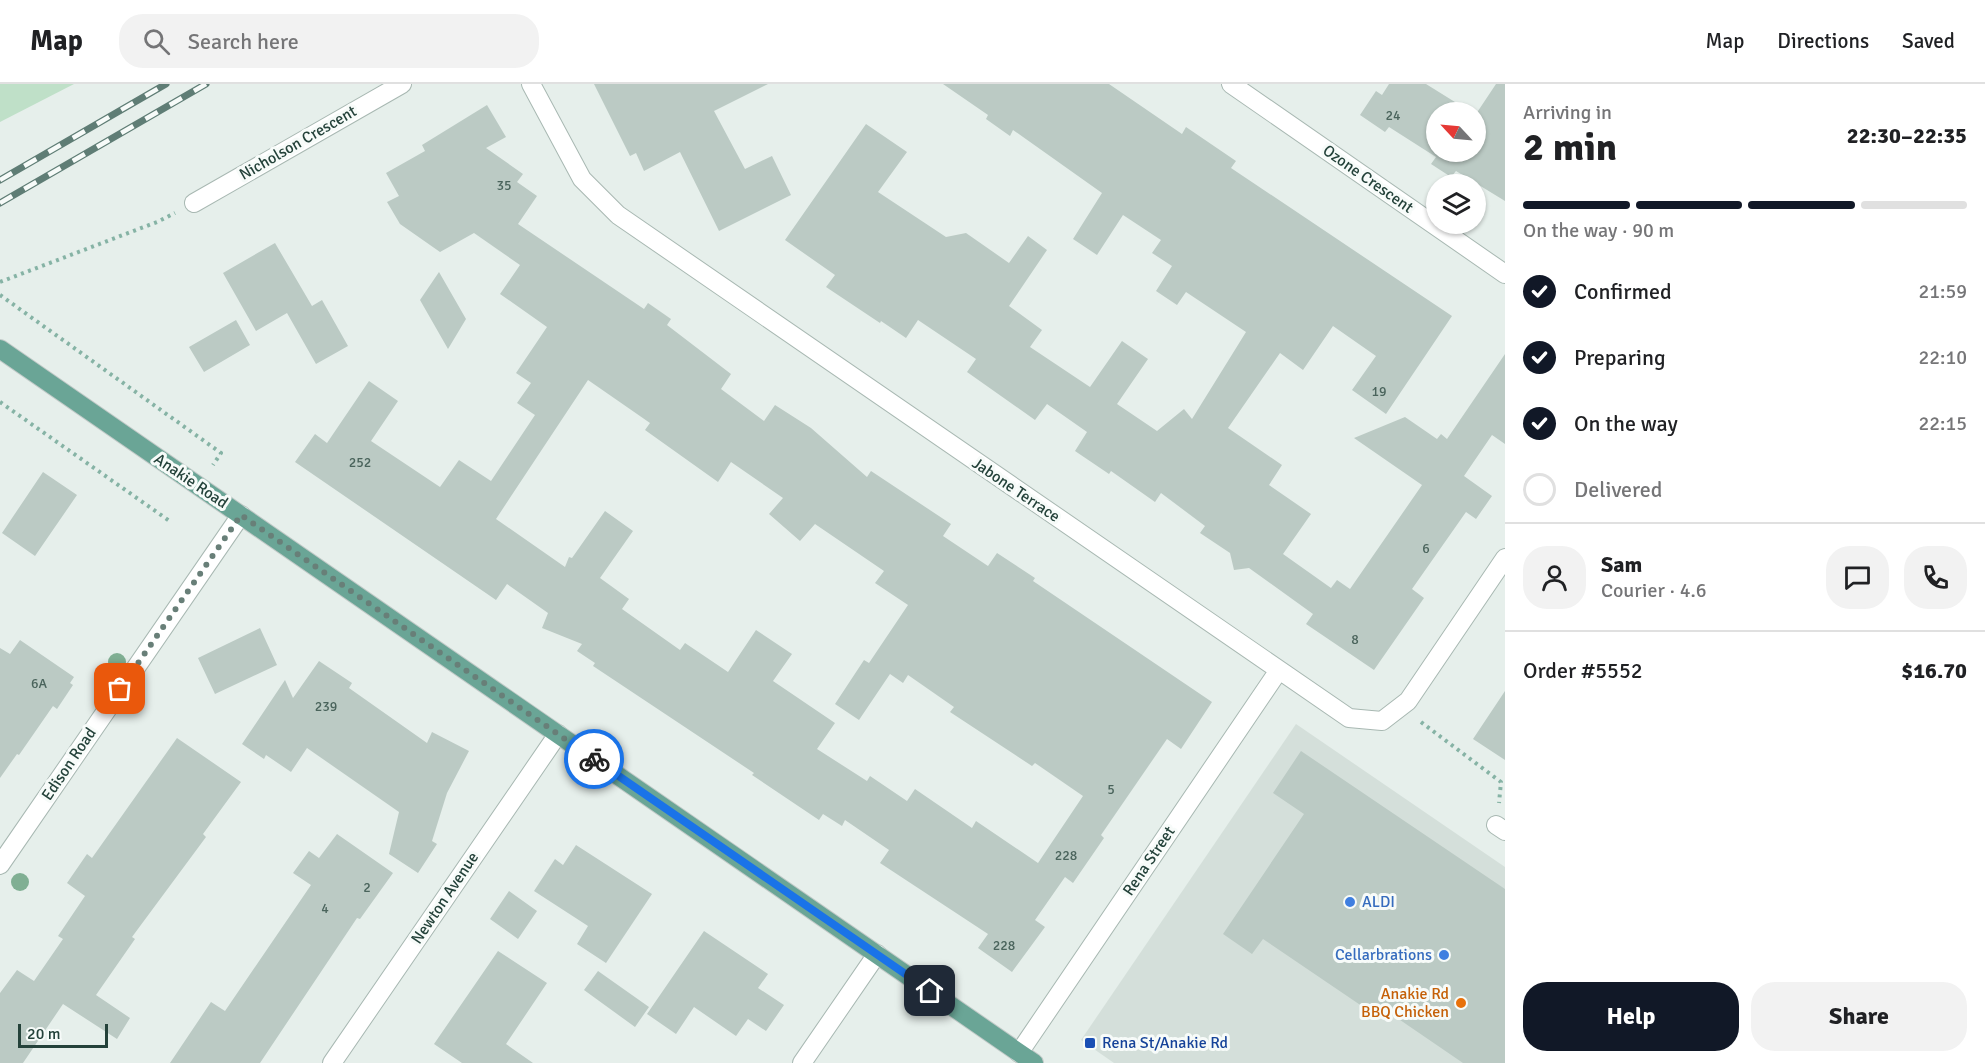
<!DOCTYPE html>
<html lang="en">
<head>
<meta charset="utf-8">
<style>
	:root { --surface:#fff; --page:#f2f2f2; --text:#202124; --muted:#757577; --line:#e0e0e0; --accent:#111827 }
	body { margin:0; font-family:Signika,sans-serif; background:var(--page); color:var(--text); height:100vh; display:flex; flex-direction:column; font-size:22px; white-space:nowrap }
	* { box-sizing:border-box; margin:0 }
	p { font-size:20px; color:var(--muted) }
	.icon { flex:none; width:33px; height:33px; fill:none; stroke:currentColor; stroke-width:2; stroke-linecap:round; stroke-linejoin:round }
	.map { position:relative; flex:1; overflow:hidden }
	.drawer { display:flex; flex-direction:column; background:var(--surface); width:480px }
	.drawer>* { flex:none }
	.needle { width:39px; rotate:296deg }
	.controls { position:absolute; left:1426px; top:18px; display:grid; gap:12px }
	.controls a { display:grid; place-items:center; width:60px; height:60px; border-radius:50%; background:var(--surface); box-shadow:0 2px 4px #0004; font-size:30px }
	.scale { position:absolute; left:18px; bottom:15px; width:90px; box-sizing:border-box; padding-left:6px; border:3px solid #24423a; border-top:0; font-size:16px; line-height:21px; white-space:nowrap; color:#24423a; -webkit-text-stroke:4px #f7fbf9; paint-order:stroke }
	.pin { position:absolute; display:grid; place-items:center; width:51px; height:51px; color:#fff; margin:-26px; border-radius:12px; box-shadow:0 3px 9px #0006 }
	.courier { position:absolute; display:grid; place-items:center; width:60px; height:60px; margin:-30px; border:4px solid #1a73e8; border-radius:50%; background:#fff; color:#222; box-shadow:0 2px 8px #0007 }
	.overview em { font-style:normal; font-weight:800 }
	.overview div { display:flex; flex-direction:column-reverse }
	.overview { display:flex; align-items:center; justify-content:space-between; height:102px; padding:0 18px }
	h1 { font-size:39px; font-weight:800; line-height:45px }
	.bar { display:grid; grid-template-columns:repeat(4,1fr); gap:9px 6px; align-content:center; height:72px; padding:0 18px }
	.bar i { height:8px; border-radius:4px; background:var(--line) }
	.bar .active { background:var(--accent) }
	.bar p { grid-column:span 4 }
	.line { display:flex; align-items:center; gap:15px; padding:0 18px; border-top:2px solid var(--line) }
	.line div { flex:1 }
	.round { display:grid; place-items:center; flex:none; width:63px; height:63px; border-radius:24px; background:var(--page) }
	ol { padding:0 18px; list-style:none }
	li { display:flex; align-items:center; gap:18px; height:66px }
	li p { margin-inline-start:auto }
	li .icon { padding:6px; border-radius:50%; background:var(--accent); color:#fff; stroke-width:4 }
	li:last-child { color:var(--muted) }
	li i { width:33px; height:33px; border:3px solid var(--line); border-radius:50% }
	.cta { display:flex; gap:12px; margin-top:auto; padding:12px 18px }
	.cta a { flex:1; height:69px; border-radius:24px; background:var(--accent); color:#fff; font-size:24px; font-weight:800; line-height:69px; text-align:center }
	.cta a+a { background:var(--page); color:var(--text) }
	header { display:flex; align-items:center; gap:36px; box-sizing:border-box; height:84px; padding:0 30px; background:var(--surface); border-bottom:2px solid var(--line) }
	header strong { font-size:28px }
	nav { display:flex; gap:33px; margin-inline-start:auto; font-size:21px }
	.search { width:420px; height:54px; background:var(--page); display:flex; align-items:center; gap:15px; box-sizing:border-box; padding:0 21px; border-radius:24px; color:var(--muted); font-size:22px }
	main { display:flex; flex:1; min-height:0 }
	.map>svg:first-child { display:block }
</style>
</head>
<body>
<header>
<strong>Map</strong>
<div class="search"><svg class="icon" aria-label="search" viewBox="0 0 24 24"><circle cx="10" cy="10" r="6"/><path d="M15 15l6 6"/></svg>Search here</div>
<nav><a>Map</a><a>Directions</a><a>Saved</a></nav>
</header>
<main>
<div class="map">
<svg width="1505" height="979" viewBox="0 0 1505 979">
	<rect width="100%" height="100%" fill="#e6efeb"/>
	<!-- built -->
	<path fill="#d4dfda" d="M1296 640 1505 783V979H1114L1081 956Z"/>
	<!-- green -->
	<path fill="#bfe0c8" d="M0 0H74L0 38Z"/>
	<!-- building -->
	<path fill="#bbcac4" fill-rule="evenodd" d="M594 0H768L714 27 745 85 772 72 791 111 719 147 680 68 644 87 636 69 630 72Z
		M943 0H1109L1182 50 1186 43 1236 77 1231 84 1452 232 1386 330 1352 306 1376 272 1333 242 1303 286 1280 269 1228 344 1282 381 1269 401 1311 430 1283 470 1331 504 1337 496 1350 505 1422 401 1354 354 1405 333 1437 355 1441 350 1447 355 1505 270V360L1492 351 1464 392 1492 412 1476 435 1466 428 1412 505 1424 514 1374 586 1306 540 1313 530 1249 484 1234 486 1230 469 1200 449 1205 442 1161 409 1155 418 1111 387 1109 390 1075 367 1087 348 1047 320 1035 336 967 288 976 275 918 236 906 254 881 237 880 239 826 203 835 191 785 156 866 40 907 68 878 108 946 153 966 149 1009 179 1028 152 1047 166 1009 222 1042 246 1030 263 1090 303 1122 257 1148 275 1117 320 1157 347 1184 325 1192 335 1246 248 1186 208 1177 221 1156 207 1172 182 1152 169 1161 156 1123 131 1097 171 1073 155 1102 109 1013 46 1010 52 986 35 988 31Z
		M1389 0H1426L1471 28H1437V68H1476V30L1496 0H1505V117L1456 87 1451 93 1431 80 1436 73 1389 43 1385 48 1360 31 1376 7 1382 11Z
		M487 21 506 53 486 64 523 90 517 98 537 112 518 140 644 225 648 219 671 235 667 241 731 290 721 305 764 337 775 321 811 344 867 393 871 387 951 440 943 452 988 482 997 469 1035 494 1033 497 1212 618 1181 665 1167 655 1101 751 1104 754 1073 799 1065 793 1035 836 1045 843 1012 888 978 864 988 850 880 779 889 766 845 736 842 742 823 730 819 736 752 691 754 689 593 582 595 579 577 567 582 560 542 544 548 529 507 500 496 516 295 378 315 350 327 359 369 297 398 317 371 357 440 403 459 376 491 397 535 331 517 319 531 299 516 289 547 243 500 210 520 181 474 149 440 168 400 140 387 118 399 112 386 89 425 67 422 61ZM588 296 650 339 645 346 718 398 731 378 783 414 769 430 800 457 815 440 884 487 875 499 908 521 869 579 864 576 835 620 859 636 890 590 903 599 908 591 954 623 950 628 1032 682 1035 679 1083 712 1038 779 976 737 972 744 915 705 907 717 870 692 867 697 817 665 835 639 773 597 792 570 756 546 728 588 685 559 680 566 622 525 629 515 600 494 633 447 605 427 572 474 569 473 565 483 496 435Z
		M275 159 312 222 322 216 348 262 316 280 287 229 256 247 223 189Z
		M439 188 466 235 448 265 420 216Z
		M236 236 250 261 204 288 189 263Z
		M43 388 77 411 35 472 2 449Z
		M260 544 277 581 215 610 198 574Z
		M20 556 74 593 70 599 73 601 57 625 53 622 19 671 17 670 0 694V564L10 570Z
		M319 577 352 599 349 604 427 659 432 648 469 667 447 709 432 757 437 760 418 789 389 770 399 728 307 664 291 688 266 671 264 675 242 660 285 596 293 614Z
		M1505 607V676L1473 655Z
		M177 654 241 698 203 750 206 753 132 853 135 855 96 911 130 934 117 955 63 920 23 979H0V909L17 886 34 897 63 855 58 852 85 812 67 799 87 770 92 774Z
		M1301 667 1505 805V979H1463L1384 925 1378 933 1263 855 1252 870 1223 850 1304 730 1273 709Z
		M337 750 393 789 360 835 357 834 260 979H170L211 918 225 927 311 801 293 789 309 767 319 774Z
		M576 761 652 810 606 879 577 860 588 842 534 807 555 775 563 781Z
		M509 807 537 827 518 855 490 835Z
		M704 847 768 890 758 904 784 921 766 947 748 935 736 952 694 923 676 950 647 930Z
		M498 867 547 899 506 960 533 979H462L434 960Z
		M598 887 649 923 635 943 584 906Z"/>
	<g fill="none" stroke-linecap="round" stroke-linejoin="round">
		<!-- minor casing -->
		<g stroke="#a8b8b2" stroke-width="20">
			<path id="minor" d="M531 0 582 95 618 131 1349 634 1382 637 1408 617 1505 474
				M1231 0 1505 190
				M194 119 402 0
				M1496 741 1505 747
				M0 781 241 431
				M1019 969 1279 586
				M332 979 558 650
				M802 979 877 870"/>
		</g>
		<!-- major casing -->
		<g stroke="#c2cac8" stroke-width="20">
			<path id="major" d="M0 265 1034 979"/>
		</g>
		<!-- path -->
		<path stroke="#86b3a5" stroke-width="4" stroke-dasharray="3 4.5" stroke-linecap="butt" d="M0 198 157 138 175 129
			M0 211 221 369 213 381
			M0 318 171 438
			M1421 638 1501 698 1499 719"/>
		<!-- minor -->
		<use href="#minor" stroke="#fff" stroke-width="18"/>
		<!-- major -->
		<use href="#major" stroke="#6aa596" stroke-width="18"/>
		<!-- rail casing -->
		<g stroke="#5f7d75" stroke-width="7">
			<path id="rail" d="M0 96 166 0
				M0 119 206 0"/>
		</g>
		<!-- rail -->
		<use href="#rail" stroke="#f7fbf9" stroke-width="4.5" stroke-dasharray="14" stroke-linecap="butt"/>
	</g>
	<!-- trees -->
	<g fill="#80af93">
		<circle cx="117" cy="578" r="9"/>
		<circle cx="20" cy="798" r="9"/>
	</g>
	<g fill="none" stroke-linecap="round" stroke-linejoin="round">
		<!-- done -->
		<path stroke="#687f78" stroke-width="6" stroke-dasharray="0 10.8" d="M120 605 241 431 594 675"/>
		<!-- route -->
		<path stroke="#1a73e8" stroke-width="8" d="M594 675 930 907"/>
	</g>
	<!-- markers -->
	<g fill="#3f7fe0" stroke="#f7fbf9" stroke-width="2">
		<circle cx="1350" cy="818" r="6"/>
		<circle cx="1444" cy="871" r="6"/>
	</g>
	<circle fill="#e8710a" stroke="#f7fbf9" stroke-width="2" cx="1461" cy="919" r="6"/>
	<rect fill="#1a4fb4" stroke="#f7fbf9" stroke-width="2" x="1084" y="953" width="12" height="12" rx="3"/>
	<g text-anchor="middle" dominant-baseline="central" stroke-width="6" stroke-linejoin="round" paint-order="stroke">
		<!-- number labels -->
		<g font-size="14" fill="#4a645c">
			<text x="1393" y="31">24</text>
			<text x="504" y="101">35</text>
			<text x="1379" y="307">19</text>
			<text x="360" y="378">252</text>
			<text x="1426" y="464">6</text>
			<text x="1355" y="555">8</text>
			<text x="39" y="599">6A</text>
			<text x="326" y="622">239</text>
			<text x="1111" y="705">5</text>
			<text x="1066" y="771">228</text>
			<text x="367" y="803">2</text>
			<text x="325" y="824">4</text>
			<text x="1004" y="861">228</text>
		</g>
		<!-- street labels -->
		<g font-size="16" fill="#24423a" stroke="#f7fbf9">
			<text transform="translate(298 59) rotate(-30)">Nicholson Crescent</text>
			<text transform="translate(1368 95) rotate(35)">Ozone Crescent</text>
			<text transform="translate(191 397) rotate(34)">Anakie Road</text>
			<text transform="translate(1016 406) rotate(34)">Jabone Terrace</text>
			<text transform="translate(69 680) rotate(-56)">Edison Road</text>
			<text transform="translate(1149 777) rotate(-56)">Rena Street</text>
			<text transform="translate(445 814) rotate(-56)">Newton Avenue</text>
		</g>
		<!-- shop labels -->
		<g font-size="16" fill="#366cbe" stroke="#f7fbf9" text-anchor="start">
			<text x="1362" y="818">ALDI</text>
			<text x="1432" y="871" text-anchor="end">Cellarbrations</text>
		</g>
		<!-- food labels -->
		<g font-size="16" fill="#c56008" stroke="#f7fbf9" text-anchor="end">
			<text x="1449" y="910">Anakie Rd<tspan x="1449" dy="18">BBQ Chicken</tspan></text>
		</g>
		<!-- transit labels -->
		<g font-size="16" fill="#164399" stroke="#f7fbf9" text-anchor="start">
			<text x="1102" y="959">Rena St/Anakie Rd</text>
		</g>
	</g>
</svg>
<div class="controls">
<a><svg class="needle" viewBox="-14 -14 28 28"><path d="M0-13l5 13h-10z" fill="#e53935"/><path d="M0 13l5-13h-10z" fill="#757577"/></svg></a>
<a><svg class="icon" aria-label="layers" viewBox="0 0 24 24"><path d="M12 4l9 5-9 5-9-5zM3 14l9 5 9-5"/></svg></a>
</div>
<div class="scale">20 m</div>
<div class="pin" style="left:120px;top:605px;background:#ea580c"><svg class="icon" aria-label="bag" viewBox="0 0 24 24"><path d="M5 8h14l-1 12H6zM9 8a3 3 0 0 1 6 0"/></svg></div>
<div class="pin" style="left:930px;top:907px;background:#1f2937"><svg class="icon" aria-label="home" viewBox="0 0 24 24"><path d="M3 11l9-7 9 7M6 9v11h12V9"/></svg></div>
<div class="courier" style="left:594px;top:675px"><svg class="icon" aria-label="bike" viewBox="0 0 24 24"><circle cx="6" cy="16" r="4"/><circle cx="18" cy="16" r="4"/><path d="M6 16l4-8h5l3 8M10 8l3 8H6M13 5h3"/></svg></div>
</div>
<section class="drawer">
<div class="overview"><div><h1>2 min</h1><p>Arriving in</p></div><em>22:30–22:35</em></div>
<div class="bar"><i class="active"></i><i class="active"></i><i class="active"></i><i></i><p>On the way · 90 m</p></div>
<ol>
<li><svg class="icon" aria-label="check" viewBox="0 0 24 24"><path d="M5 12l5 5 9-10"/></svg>Confirmed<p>21:59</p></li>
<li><svg class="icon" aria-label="check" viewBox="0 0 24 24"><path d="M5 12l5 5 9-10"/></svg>Preparing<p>22:10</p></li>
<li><svg class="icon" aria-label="check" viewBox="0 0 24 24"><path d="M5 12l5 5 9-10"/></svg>On the way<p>22:15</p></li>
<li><i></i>Delivered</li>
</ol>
<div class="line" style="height:108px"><a class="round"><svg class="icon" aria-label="person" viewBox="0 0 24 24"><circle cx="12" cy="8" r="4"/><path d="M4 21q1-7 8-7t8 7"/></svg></a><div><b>Sam</b><p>Courier · 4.6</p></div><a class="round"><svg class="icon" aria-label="chat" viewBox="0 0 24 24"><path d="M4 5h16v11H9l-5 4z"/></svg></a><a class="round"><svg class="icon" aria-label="phone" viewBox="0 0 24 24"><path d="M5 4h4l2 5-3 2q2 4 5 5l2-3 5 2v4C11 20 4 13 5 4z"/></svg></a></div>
<div class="line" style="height:78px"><div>Order #5552</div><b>$16.70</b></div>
<div class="cta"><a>Help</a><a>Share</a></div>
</section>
</main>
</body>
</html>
